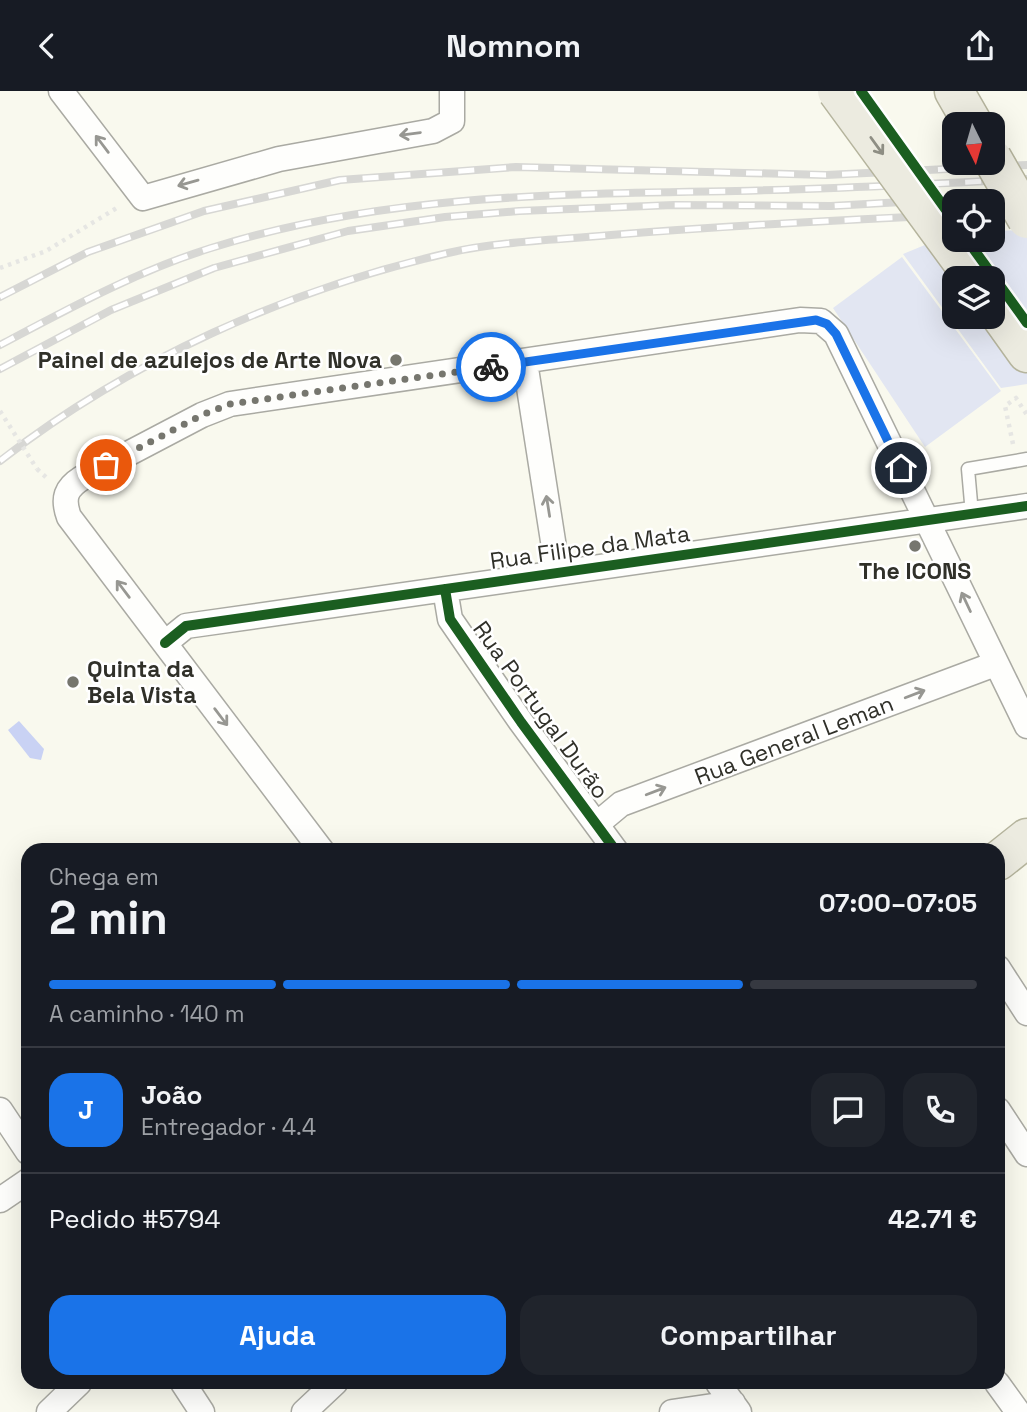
<!DOCTYPE html>
<html lang="pt">
<head>
<meta charset="utf-8">
<style>
	:root { --surface:#171b24; --page:#20242c; --text:#f1f3f6; --muted:#9ea1a6; --line:#363941; --accent:#1a73e8 }
	body { margin:0; font-family:"Space Grotesk",sans-serif; background:var(--page); color:var(--text); height:100vh; display:flex; flex-direction:column; font-size:26px; white-space:nowrap }
	* { box-sizing:border-box; margin:0 }
	p { font-size:23px; color:var(--muted) }
	.icon { flex:none; width:38px; height:38px; fill:none; stroke:currentColor; stroke-width:2; stroke-linecap:round; stroke-linejoin:round }
	.map { position:relative; flex:1; overflow:hidden }
	.sheet { position:absolute; left:21px; top:752px; width:984px; height:546px; display:flex; flex-direction:column; background:var(--surface); border-radius:21px; box-shadow:0 7px 28px #0002 }
	.sheet>* { flex:none }
	.needle { width:46px; rotate:175deg }
	.tools { position:absolute; left:942px; top:21px; display:grid; gap:14px }
	.tools a { display:grid; place-items:center; width:63px; height:63px; border-radius:14px; background:var(--surface); box-shadow:0 7px 28px #0002; font-size:35px }
	.pin { position:absolute; display:grid; place-items:center; width:60px; height:60px; color:#fff; margin:-30px; border:4px solid #fff; border-radius:50%; box-shadow:0 2px 7px #0007 }
	.courier { position:absolute; display:grid; place-items:center; width:70px; height:70px; margin:-35px; border:5px solid #1a73e8; border-radius:50%; background:#fff; color:#222; box-shadow:0 2px 9px #0007 }
	.overview em { font-style:normal; font-weight:800 }
	.overview div { display:flex; flex-direction:column-reverse }
	.overview { display:flex; align-items:center; justify-content:space-between; height:119px; padding:0 28px }
	h1 { font-size:46px; font-weight:800; line-height:52px }
	.bar { display:grid; grid-template-columns:repeat(4,1fr); gap:10px 7px; align-content:center; height:84px; padding:0 28px }
	.bar i { height:9px; border-radius:5px; background:var(--line) }
	.bar .current { background:var(--accent) }
	.bar p { grid-column:span 4 }
	.line { display:flex; align-items:center; gap:18px; padding:0 28px; border-top:2px solid var(--line) }
	.line div { flex:1 }
	.round { display:grid; place-items:center; flex:none; width:74px; height:74px; border-radius:21px; background:var(--page) }
	.cta { display:flex; gap:14px; margin-top:auto; padding:14px 28px }
	.cta a { flex:1; height:80px; border-radius:21px; background:var(--accent); color:#fff; font-size:28px; font-weight:800; line-height:80px; text-align:center }
	.cta a+a { background:var(--page); color:var(--text) }
	header { display:flex; justify-content:space-between; align-items:center; height:91px; padding:0 28px; background:var(--surface); font-size:32px; font-weight:800 }
	.map>svg:first-child { display:block }
</style>
</head>
<body>
<header><svg class="icon" aria-label="back" viewBox="0 0 24 24"><path d="M15 5l-7 7 7 7"/></svg>Nomnom<svg class="icon" aria-label="share" viewBox="0 0 24 24"><path d="M12 15V3M7 8l5-5 5 5M5 13v7h14v-7"/></svg></header>
<div class="map">
<svg width="1027" height="1321" viewBox="0 0 1027 1321">
	<rect width="100%" height="100%" fill="#f9f9ee"/>
	<!-- green -->
	<path fill="#e2e6f2" fill-rule="evenodd" d="M1027 139V293L1001 297 903 163 954 142V149H992V140ZM954 187H992V226H954Z
		M902 166 1001 300 925 356 833 217Z"/>
	<!-- water -->
	<path fill="#c9d2f4" d="M19 630 44 658 41 669 30 667 8 639Z"/>
	<g fill="none" stroke-linecap="round" stroke-linejoin="round">
		<!-- service casing -->
		<g stroke="#aaaaa3" stroke-width="15">
			<path id="service" d="M972 423 968 378 1027 368"/>
		</g>
		<!-- minor casing -->
		<g stroke="#aaaaa3" stroke-width="27">
			<path id="minor" d="M61 0 143 107 279 68 433 40 452 30V0
				M525 271 558 482
				M445 498 450 528 521 631 616 760
				M165 552 186 535 1027 415
				M597 733 621 713 995 573
				M322 760 69 426C62 407 66 397 82 387L202 324 230 313 800 229 821 230 836 243 1027 635
				M998 877 1027 922
				M0 1019 28 1061
				M998 1019 1027 1063
				M0 1109 28 1090
				M183 1292 202 1321
				M718 1292 739 1321
				M997 1292 1018 1321
				M49 1321 79 1292
				M304 1321 335 1292
				M672 1321 733 1312"/>
		</g>
		<!-- primary casing -->
		<g stroke="#b5b49d" stroke-width="41">
			<path id="primary" d="M954 0 973 33
				M992 213 1027 262
				M998 770 1027 747"/>
		</g>
		<!-- path -->
		<path stroke="#e6e6e3" stroke-width="4.5" stroke-dasharray="3.5 5" stroke-linecap="butt" d="M0 177 46 160 120 115
			M1013 353 1005 315 1016 307 1027 324
			M37 378 49 389"/>
		<!-- service -->
		<use href="#service" stroke="#fefefc" stroke-width="12"/>
		<!-- minor -->
		<use href="#minor" stroke="#fefefc" stroke-width="24"/>
		<!-- primary -->
		<use href="#primary" stroke="#ecebe0" stroke-width="38"/>
		<!-- rail casing -->
		<g stroke="#d7d7d4" stroke-width="8">
			<path id="rail" d="M992 122 1027 120
				M0 206 88 161 204 120 340 89 516 76 826 84 1027 74
				M0 254C68 218 137 180 211 157 384 103 557 103 736 100 833 98 930 93 1027 88
				M0 278 111 219 214 177 348 140 445 126 519 120 674 114 831 115 1027 104
				M0 370C130 269 287 199 448 162 500 150 557 149 611 144 725 135 839 129 954 124"/>
		</g>
		<!-- rail -->
		<use href="#rail" stroke="#fff" stroke-width="5" stroke-dasharray="16" stroke-linecap="butt"/>
		<!-- primary-bridge casing -->
		<g stroke="#b5b49d" stroke-width="41" stroke-linecap="butt">
			<path id="primary-bridge" d="M837 0 974 187
				M992 67 1027 128"/>
		</g>
		<!-- path-bridge -->
		<path stroke="#e6e6e3" stroke-width="4.5" stroke-dasharray="3.5 5" stroke-linecap="butt" d="M0 320 37 378"/>
		<!-- primary-bridge -->
		<use href="#primary-bridge" stroke="#ecebe0" stroke-width="38"/>
		<!-- cycleway casing -->
		<g stroke="#fff" stroke-width="15">
			<path id="cycleway" d="M861 0 954 130
				M967 149 1027 232
				M445 498 450 528 521 631 616 760
				M165 552 186 535 1027 415"/>
		</g>
		<!-- cycleway -->
		<use href="#cycleway" stroke="#1b5e20" stroke-width="10"/>
	</g>
	<!-- one-way arrows -->
	<defs><path id="oneway-shaft" d="M-6 0H5M1.5-3L5.5 0L1.5 3" fill="none" stroke-width="1.6" stroke-linecap="round" stroke-linejoin="round" transform="scale(1.75)"/></defs>
	<g stroke="#979792">
		<use href="#oneway-shaft" transform="translate(410 43) rotate(172)"/>
		<use href="#oneway-shaft" transform="translate(102 53) rotate(-127)"/>
		<use href="#oneway-shaft" transform="translate(188 92) rotate(164)"/>
		<use href="#oneway-shaft" transform="translate(548 415) rotate(-99)"/>
		<use href="#oneway-shaft" transform="translate(123 498) rotate(-127)"/>
		<use href="#oneway-shaft" transform="translate(966 511) rotate(-115)"/>
		<use href="#oneway-shaft" transform="translate(915 603) rotate(-21)"/>
		<use href="#oneway-shaft" transform="translate(221 626) rotate(53)"/>
		<use href="#oneway-shaft" transform="translate(656 700) rotate(-21)"/>
	</g>
	<use stroke="#8e8e84" href="#oneway-shaft" transform="translate(877 55) rotate(54)"/>
	<g fill="none" stroke-linecap="round" stroke-linejoin="round">
		<!-- done -->
		<path stroke="#76766e" stroke-width="7" stroke-dasharray="0 12.6" d="M106 374 202 324 230 313 491 276"/>
		<!-- route -->
		<path stroke="#1a73e8" stroke-width="9" d="M491 276 816 229 827 233 836 243 901 377"/>
	</g>
	<!-- markers -->
	<g fill="#76766e" stroke="#fff" stroke-width="2.5">
		<circle cx="396" cy="269" r="7"/>
		<circle cx="915" cy="455" r="7"/>
		<circle cx="73" cy="591" r="7"/>
	</g>
	<g text-anchor="middle" dominant-baseline="central" stroke-width="5" stroke-linejoin="round" paint-order="stroke">
		<!-- poi labels -->
		<g font-size="23" font-weight="bold" fill="#303029" stroke="#fff" text-anchor="end">
			<text x="382" y="269">Painel de azulejos de Arte Nova</text>
			<text x="915" y="480" text-anchor="middle">The ICONS</text>
			<text x="87" y="578" text-anchor="start">Quinta da<tspan x="87" dy="26">Bela Vista</tspan></text>
		</g>
		<!-- street labels -->
		<g font-size="23" fill="#303029" stroke="#fff">
			<text transform="translate(590 456) rotate(-8)">Rua Filipe da Mata</text>
			<text transform="translate(541 619) rotate(54)">Rua Portugal Durão</text>
			<text transform="translate(794 649) rotate(-21)">Rua General Leman</text>
		</g>
	</g>
</svg>
<div class="tools">
<a><svg class="needle" viewBox="-14 -14 28 28"><path d="M0-13l5 13h-10z" fill="#e53935"/><path d="M0 13l5-13h-10z" fill="#9ea1a6"/></svg></a>
<a><svg class="icon" aria-label="locate" viewBox="0 0 24 24"><circle cx="12" cy="12" r="6"/><path d="M12 2v4M12 18v4M2 12h4M18 12h4"/></svg></a>
<a><svg class="icon" aria-label="layers" viewBox="0 0 24 24"><path d="M12 4l9 5-9 5-9-5zM3 14l9 5 9-5"/></svg></a>
</div>
<div class="pin" style="left:106px;top:374px;background:#ea580c"><svg class="icon" aria-label="bag" viewBox="0 0 24 24"><path d="M5 8h14l-1 12H6zM9 8a3 3 0 0 1 6 0"/></svg></div>
<div class="pin" style="left:901px;top:377px;background:#1f2937"><svg class="icon" aria-label="home" viewBox="0 0 24 24"><path d="M3 11l9-7 9 7M6 9v11h12V9"/></svg></div>
<div class="courier" style="left:491px;top:276px"><svg class="icon" aria-label="bike" viewBox="0 0 24 24"><circle cx="6" cy="16" r="4"/><circle cx="18" cy="16" r="4"/><path d="M6 16l4-8h5l3 8M10 8l3 8H6M13 5h3"/></svg></div>
<section class="sheet">
<div class="overview"><div><h1>2 min</h1><p>Chega em</p></div><em>07:00–07:05</em></div>
<div class="bar"><i class="current"></i><i class="current"></i><i class="current"></i><i></i><p>A caminho · 140 m</p></div>
<div class="line" style="height:126px"><b class="round" style="background:var(--accent);color:#fff">J</b><div><b>João</b><p>Entregador · 4.4</p></div><a class="round"><svg class="icon" aria-label="chat" viewBox="0 0 24 24"><path d="M4 5h16v11H9l-5 4z"/></svg></a><a class="round"><svg class="icon" aria-label="phone" viewBox="0 0 24 24"><path d="M5 4h4l2 5-3 2q2 4 5 5l2-3 5 2v4C11 20 4 13 5 4z"/></svg></a></div>
<div class="line" style="height:91px"><div>Pedido #5794</div><b>42.71 €</b></div>
<div class="cta"><a>Ajuda</a><a>Compartilhar</a></div>
</section>
</div>
</body>
</html>
